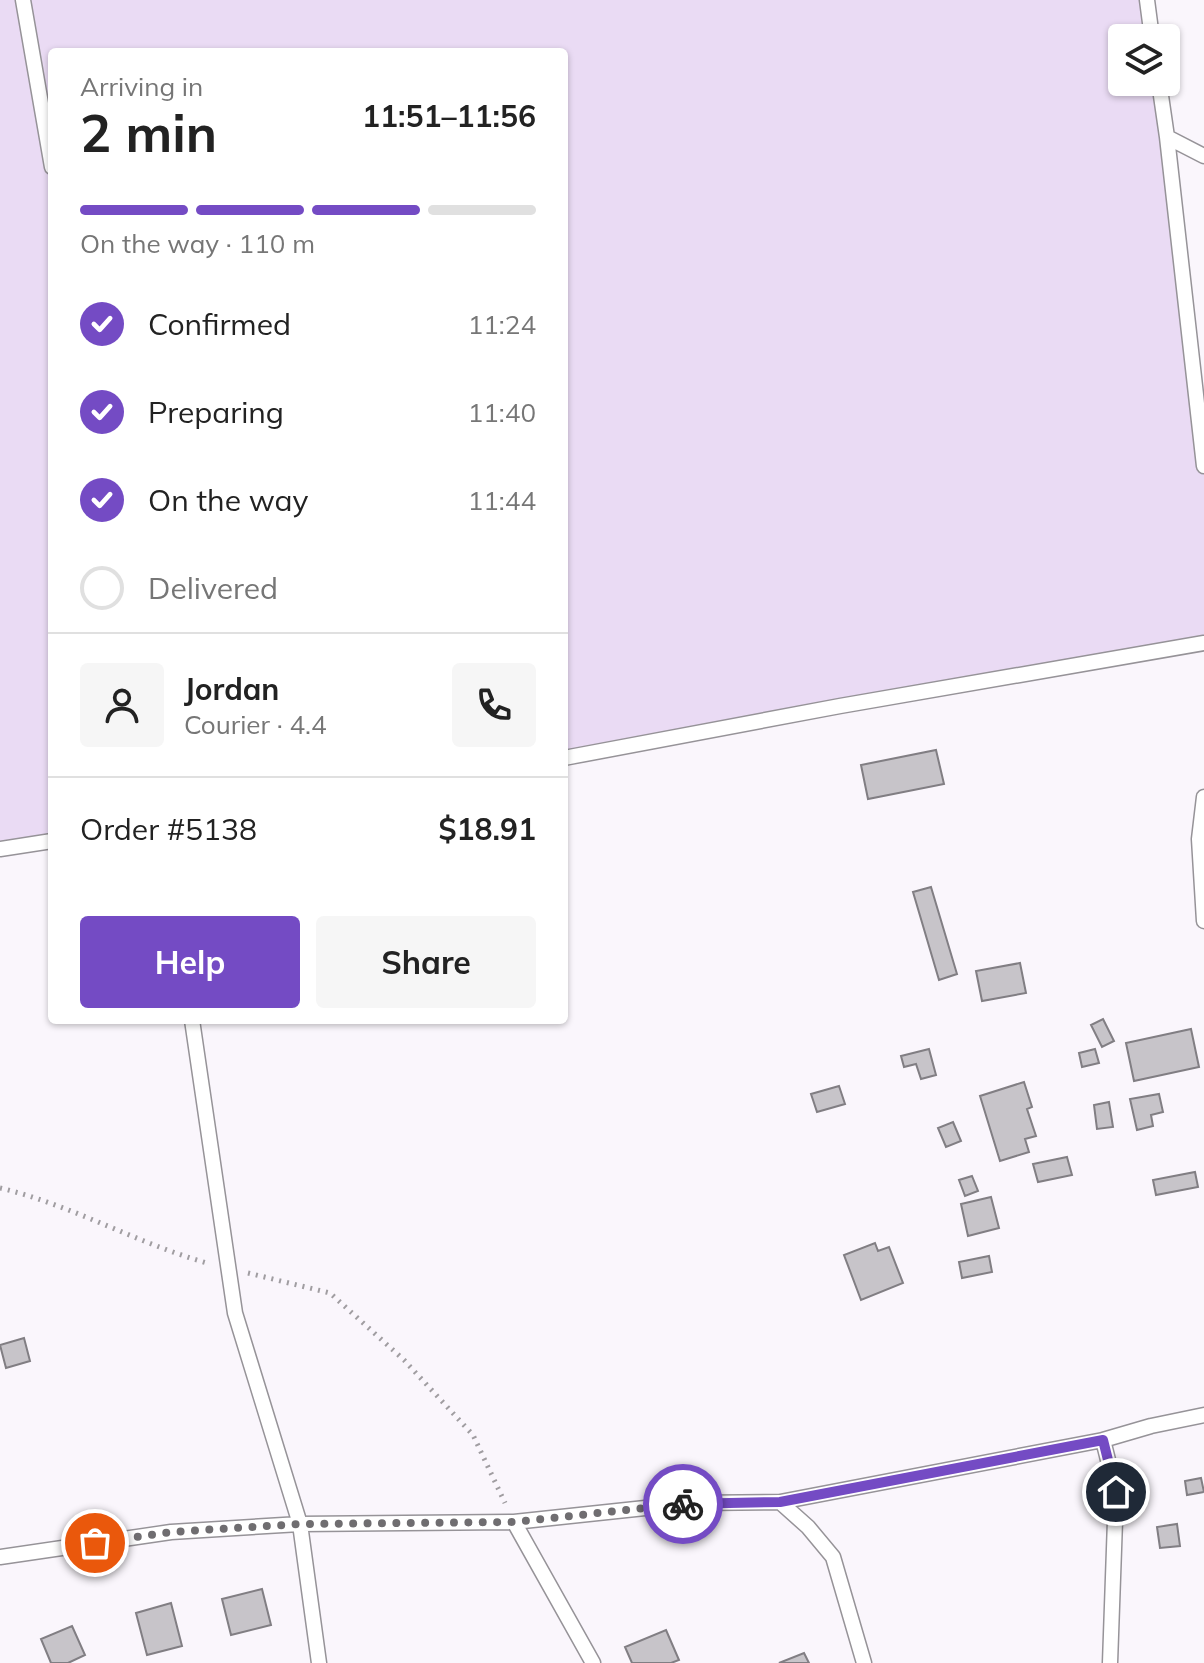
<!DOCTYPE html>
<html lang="en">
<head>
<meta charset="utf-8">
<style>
	:root { --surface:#fff; --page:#f6f6f6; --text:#222; --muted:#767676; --line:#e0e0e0; --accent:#744bc4 }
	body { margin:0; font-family:Mulish,sans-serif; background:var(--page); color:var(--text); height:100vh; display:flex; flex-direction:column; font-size:30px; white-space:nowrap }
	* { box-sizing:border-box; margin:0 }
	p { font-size:26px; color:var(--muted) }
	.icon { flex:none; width:44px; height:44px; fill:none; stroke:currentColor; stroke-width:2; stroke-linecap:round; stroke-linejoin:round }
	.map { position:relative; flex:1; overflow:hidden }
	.drawer { position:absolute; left:48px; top:48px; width:520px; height:976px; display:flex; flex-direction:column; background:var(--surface); border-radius:8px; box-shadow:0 2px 6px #0004 }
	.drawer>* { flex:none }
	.buttons { position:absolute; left:1108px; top:24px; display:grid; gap:16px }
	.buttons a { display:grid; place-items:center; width:72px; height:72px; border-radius:8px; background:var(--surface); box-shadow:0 2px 6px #0004; font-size:40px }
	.pin { position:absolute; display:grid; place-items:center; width:68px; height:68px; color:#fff; margin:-34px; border:4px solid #fff; border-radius:50%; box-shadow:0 2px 8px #0007 }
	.courier { position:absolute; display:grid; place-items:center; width:80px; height:80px; margin:-40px; border:6px solid #744bc4; border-radius:50%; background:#fff; color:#222; box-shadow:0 2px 10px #0007 }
	.head em { font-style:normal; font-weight:700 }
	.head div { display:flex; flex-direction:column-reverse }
	.head { display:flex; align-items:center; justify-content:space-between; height:136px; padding:0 32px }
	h1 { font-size:52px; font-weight:700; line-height:60px }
	.bar { display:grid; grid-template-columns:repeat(4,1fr); gap:12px 8px; align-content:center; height:96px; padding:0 32px }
	.bar i { height:10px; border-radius:6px; background:var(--line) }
	.bar .on { background:var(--accent) }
	.bar p { grid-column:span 4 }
	.line { display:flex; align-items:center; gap:20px; padding:0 32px; border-top:2px solid var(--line) }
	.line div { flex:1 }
	.round { display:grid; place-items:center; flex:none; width:84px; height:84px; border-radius:8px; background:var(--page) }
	ol { padding:0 32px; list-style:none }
	li { display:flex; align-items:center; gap:24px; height:88px }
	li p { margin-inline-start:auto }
	li .icon { padding:8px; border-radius:50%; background:var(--accent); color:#fff; stroke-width:4 }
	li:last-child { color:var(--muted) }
	li i { width:44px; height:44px; border:4px solid var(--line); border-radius:50% }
	.button { display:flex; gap:16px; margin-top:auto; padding:16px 32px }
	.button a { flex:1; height:92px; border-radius:8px; background:var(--accent); color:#fff; font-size:32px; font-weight:700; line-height:92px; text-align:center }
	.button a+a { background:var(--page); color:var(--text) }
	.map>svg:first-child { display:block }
</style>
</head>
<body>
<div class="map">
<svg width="1204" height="1663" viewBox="0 0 1204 1663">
	<rect width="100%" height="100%" fill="#faf6fc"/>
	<!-- green -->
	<path fill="#eadbf4" d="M0 0H1147L1152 38H1122V82H1159L1204 466V637L564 758V52H52V841L0 849Z"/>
	<!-- building -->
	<path fill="#c7c4c9" stroke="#817e83" stroke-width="2" d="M936 750 944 784 868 799 861 765Z
		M931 887 957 974 939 980 913 892Z
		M1020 963 1026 993 982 1001 976 971Z
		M1103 1019 1114 1041 1102 1047 1091 1025Z
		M1191 1029 1199 1067 1134 1081 1126 1043Z
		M929 1049 936 1075 921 1079 916 1064 904 1067 901 1056Z
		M1095 1049 1099 1063 1082 1067 1079 1053Z
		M1024 1082 1032 1107 1027 1109 1036 1136 1025 1139 1029 1152 1000 1161 980 1096Z
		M839 1086 845 1104 817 1112 811 1094Z
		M1159 1094 1163 1112 1151 1115 1153 1126 1137 1130 1130 1099Z
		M1109 1102 1113 1127 1097 1129 1094 1105Z
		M953 1122 961 1141 946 1147 938 1128Z
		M1067 1157 1072 1175 1038 1182 1033 1164Z
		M1195 1172 1198 1187 1156 1195 1153 1180Z
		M972 1176 978 1191 965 1196 959 1180Z
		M991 1197 999 1228 968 1236 961 1204Z
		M875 1243 878 1251 889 1247 903 1283 861 1300 844 1255Z
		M989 1256 992 1272 962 1278 959 1262Z
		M24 1338 30 1361 6 1368 0 1345Z
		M1201 1478 1204 1492 1187 1495 1185 1481Z
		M1177 1524 1180 1546 1160 1548 1157 1527Z
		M262 1589 271 1625 231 1635 222 1599Z
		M171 1603 182 1646 147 1655 136 1613Z
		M72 1626 85 1655 68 1663H51L41 1639Z
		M666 1630 679 1660 671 1663H632L625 1647Z
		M804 1653 809 1663H779Z"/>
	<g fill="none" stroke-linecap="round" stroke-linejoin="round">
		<!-- service casing -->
		<g stroke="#969398" stroke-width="17">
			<path id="service" d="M23 0 52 167
				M1147 0 1152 38
				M1159 82 1167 137 1204 156
				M1167 137 1204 466
				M564 758 840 706 1204 643
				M1204 797 1199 839 1204 921
				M0 849 52 841
				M192 1020 235 1313 300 1524 514 1522 692 1503 780 1502 808 1527 833 1557 864 1663
				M780 1502 1103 1440
				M514 1522 593 1663
				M0 1557 171 1532 300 1524 319 1663
				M1110 1663 1116 1492 1103 1440 1151 1426 1204 1415"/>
		</g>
		<!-- path -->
		<path stroke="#a09da1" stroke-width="5" stroke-dasharray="2 6" stroke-linecap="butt" d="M0 1188C72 1205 136 1243 207 1263
			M248 1273 330 1293 404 1360 473 1435 505 1503"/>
		<!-- service -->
		<use href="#service" stroke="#fff" stroke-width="14"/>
	</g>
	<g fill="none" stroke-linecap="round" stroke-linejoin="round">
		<!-- done -->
		<path stroke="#6f6d70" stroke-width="8" stroke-dasharray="0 14.4" d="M95 1543 171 1532 300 1524 514 1522 683 1504"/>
		<!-- route -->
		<path stroke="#744bc4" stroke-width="10" d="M683 1504 780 1502 1103 1440 1116 1492"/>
	</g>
</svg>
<div class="buttons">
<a><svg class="icon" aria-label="layers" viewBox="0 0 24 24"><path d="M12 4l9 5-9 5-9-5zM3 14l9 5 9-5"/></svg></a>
</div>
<div class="pin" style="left:95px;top:1543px;background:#ea580c"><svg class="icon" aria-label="bag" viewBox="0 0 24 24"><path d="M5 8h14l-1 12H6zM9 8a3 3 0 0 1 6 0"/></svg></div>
<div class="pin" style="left:1116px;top:1492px;background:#1f2937"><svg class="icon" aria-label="home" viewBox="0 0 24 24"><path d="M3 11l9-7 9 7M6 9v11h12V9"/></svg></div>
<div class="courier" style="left:683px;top:1504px"><svg class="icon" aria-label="bike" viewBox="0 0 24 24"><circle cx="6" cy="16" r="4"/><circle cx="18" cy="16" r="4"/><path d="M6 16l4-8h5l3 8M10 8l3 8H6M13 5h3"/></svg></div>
<section class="drawer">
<div class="head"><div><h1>2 min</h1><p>Arriving in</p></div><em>11:51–11:56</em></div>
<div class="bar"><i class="on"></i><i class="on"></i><i class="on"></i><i></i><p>On the way · 110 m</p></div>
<ol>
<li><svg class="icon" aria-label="check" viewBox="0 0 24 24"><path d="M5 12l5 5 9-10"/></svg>Confirmed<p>11:24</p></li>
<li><svg class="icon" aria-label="check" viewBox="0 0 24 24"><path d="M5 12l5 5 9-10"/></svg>Preparing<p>11:40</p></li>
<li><svg class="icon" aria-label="check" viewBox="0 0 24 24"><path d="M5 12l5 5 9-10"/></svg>On the way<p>11:44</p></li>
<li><i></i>Delivered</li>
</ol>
<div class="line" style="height:144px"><a class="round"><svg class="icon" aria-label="person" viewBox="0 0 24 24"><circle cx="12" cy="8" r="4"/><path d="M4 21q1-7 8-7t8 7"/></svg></a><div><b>Jordan</b><p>Courier · 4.4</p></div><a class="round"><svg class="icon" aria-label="phone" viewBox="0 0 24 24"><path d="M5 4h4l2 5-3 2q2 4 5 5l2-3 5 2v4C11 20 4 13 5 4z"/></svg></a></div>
<div class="line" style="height:104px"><div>Order #5138</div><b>$18.91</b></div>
<div class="button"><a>Help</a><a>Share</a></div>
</section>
</div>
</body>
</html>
